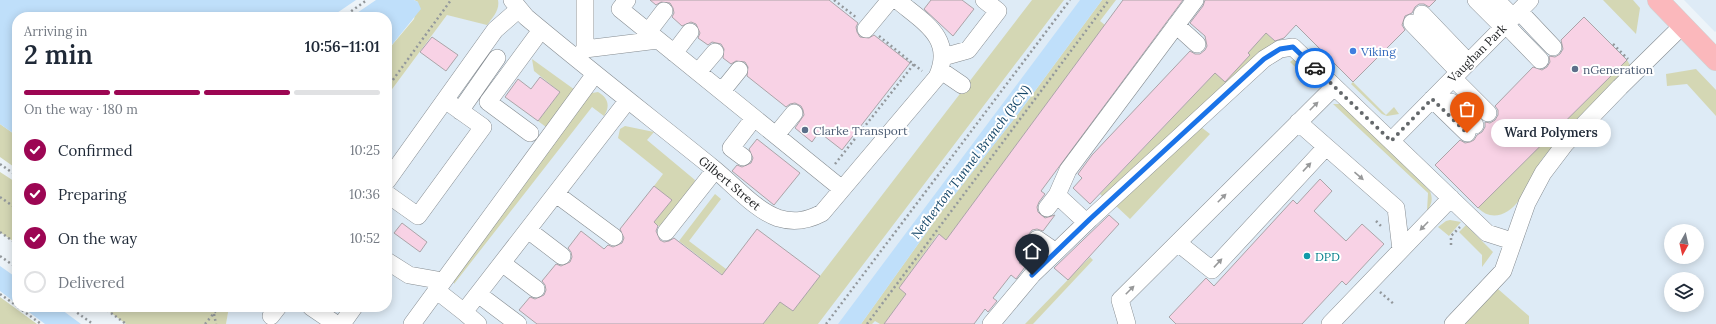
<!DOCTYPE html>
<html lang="en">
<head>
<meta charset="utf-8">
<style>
	:root { --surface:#fff; --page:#f6f6f7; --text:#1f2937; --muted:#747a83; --line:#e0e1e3; --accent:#9c0653 }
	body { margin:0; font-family:Lora,serif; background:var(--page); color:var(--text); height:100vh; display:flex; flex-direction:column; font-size:15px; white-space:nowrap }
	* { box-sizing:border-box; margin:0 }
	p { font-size:13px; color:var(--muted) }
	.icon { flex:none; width:22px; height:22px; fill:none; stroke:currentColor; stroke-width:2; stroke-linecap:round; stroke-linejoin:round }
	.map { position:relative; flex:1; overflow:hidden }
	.panel { position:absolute; left:12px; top:12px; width:380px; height:300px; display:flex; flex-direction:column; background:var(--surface); border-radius:16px; box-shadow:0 2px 10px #0003 }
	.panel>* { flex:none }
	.needle { width:26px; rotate:188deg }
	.buttons { position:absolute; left:1664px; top:224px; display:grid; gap:8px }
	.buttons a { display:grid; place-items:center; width:40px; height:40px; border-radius:50%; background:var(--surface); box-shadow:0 2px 10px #0003; font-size:20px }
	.pin { position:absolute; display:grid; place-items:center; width:34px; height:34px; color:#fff; margin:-41px -17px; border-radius:50% 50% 50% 0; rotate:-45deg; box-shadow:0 0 4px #0007 }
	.pin .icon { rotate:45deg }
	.courier { position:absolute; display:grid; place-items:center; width:40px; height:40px; margin:-20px; border:3px solid #1a73e8; border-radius:50%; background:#fff; color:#222; box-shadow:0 1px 5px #0007 }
	.bubble { position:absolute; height:28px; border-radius:14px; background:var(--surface); box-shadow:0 2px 10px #0003; font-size:13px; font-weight:600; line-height:28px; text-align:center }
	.overview em { font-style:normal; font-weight:600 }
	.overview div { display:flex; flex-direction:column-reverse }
	.overview { display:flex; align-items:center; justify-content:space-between; height:68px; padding:0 12px }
	h1 { font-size:26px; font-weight:600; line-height:30px }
	.bar { display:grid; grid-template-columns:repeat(4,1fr); gap:6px 4px; align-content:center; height:48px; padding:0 12px }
	.bar i { height:5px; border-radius:3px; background:var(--line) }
	.bar .selected { background:var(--accent) }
	.bar p { grid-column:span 4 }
	ol { padding:0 12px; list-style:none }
	li { display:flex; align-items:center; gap:12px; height:44px }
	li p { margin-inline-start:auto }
	li .icon { padding:4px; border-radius:50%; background:var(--accent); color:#fff; stroke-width:4 }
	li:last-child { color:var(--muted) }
	li i { width:22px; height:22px; border:2px solid var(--line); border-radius:50% }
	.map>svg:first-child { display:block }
</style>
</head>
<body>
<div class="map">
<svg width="1716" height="324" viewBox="0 0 1716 324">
	<rect width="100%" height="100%" fill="#edf4f9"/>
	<!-- built -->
	<path fill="#deebf6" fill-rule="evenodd" d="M464 0H1658L1716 60V324H226L229 307H387V96L447 15ZM1671 231H1697V257H1671ZM1671 279H1697V305H1671Z
		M1684 0H1716V31L1715 32Z"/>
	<!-- green -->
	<path fill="#d4d7b4" d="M414 0H498C500 10 493 17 487 25L447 15 387 96V51L414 19 418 2Z
		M1032 0H1064L818 324H763L772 313 679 241 715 194 721 199 689 241 726 269 730 264 793 311Z
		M1102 0H1116L1100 21 1105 25 946 240 938 234 899 288 906 294 884 324H880L875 321 872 324H861L941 212 1018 114Z
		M1603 0H1633L1640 8 1636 34Z
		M1266 33 1278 44 1104 198 1100 194 1215 73 1250 55 1240 46 1256 44Z
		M1295 58 1320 82 1317 88 1290 62Z
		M532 59 575 90 546 127 538 121 560 92 534 71Z
		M1627 60 1630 65C1601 95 1569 125 1543 158 1531 174 1525 200 1508 211 1497 218 1487 217 1478 208Z
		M1696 69 1716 90V116L1687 84 1667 86 1666 74Z
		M1353 82 1386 115 1394 107 1399 114 1387 116 1382 114 1351 84Z
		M598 92C609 98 610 107 604 116L592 107 454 284 453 279 584 101 592 93Z
		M1333 104H1342L1430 191C1433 199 1432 204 1427 211L1428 193Z
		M0 124 17 136V169L0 157Z
		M625 126 654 132 647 140 695 180 693 187 661 228 654 222 671 200 654 186 663 174 618 138 620 129Z
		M1201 127 1210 134 1130 219 1115 205Z
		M0 172 17 183V244L0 232Z
		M1450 220 1461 222 1449 236 1438 227 1446 221Z
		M1466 225 1493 252 1482 267V255L1459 232Z
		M1090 257 1093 260 1033 324H1025Z
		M1498 289 1529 316V324H1464Z
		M0 297 37 324H0Z
		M103 307H229L226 324H126Z"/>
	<!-- water -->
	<path fill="#bfdffa" d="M0 0H356L331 17H17V136L0 124Z
		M376 0H414L418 2 421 9 387 51V17H351Z
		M1080 0H1102L1018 114 941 212 861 324H838Z
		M0 266 17 278V304L0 291Z
		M22 307H58L81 324H45Z"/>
	<!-- building -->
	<path fill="#f8d2e5" stroke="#aba4a8" d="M650 0H829L858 23 856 27 857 32 860 37 869 38 874 35 910 63 842 150 819 132 812 142 795 128 804 115 803 110 801 106 795 103 790 104 786 107 747 76 748 67 745 62 736 61 731 64 723 58 724 49 721 44 712 42 708 45 698 38 700 33 696 24 691 22 682 26 672 17 674 13 673 8 670 3 661 2 656 5Z
		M931 0H962L974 9 953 36 924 9Z
		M1123 0H1183L1041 191 1045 194 1039 202 1037 207 1038 212 1045 218 1055 215 1043 231 1037 229 1032 230 1029 234 1028 243 1031 247 1019 263 1025 267 1016 279 1011 275 993 298 997 301 988 312 985 309 974 324H884L906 294 899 288 939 234 946 240Z
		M1205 0H1436L1429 7 1424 4H1419L1415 7 1412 13 1405 16 1402 25 1405 30 1353 82 1296 25 1284 38 1275 41 1266 33 1248 53 1250 55 1225 82 1215 73 1090 204 1073 188 1082 178 1078 174 1092 155 1190 51 1195 54H1200L1205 50 1207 46 1205 36 1190 23 1203 6Z
		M1584 17 1627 60 1478 208 1435 165 1460 140 1465 143 1470 142 1474 140 1477 135 1482 132 1485 127V122L1490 123 1495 120 1498 115V110L1495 106 1533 67 1542 70 1547 67 1550 62 1549 56 1555 57 1560 54 1563 49 1561 40Z
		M432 37 458 55 446 71 420 52Z
		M540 77 560 92 538 121 505 97 518 79 531 89Z
		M757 139 800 173 774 205 732 171 737 165 742 167 751 163 753 158 749 149Z
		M1320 179 1332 191 1314 211 1346 241 1362 224 1384 244 1346 285 1342 281 1302 324H1176L1169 317 1206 278 1214 286 1293 200 1297 204Z
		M654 186 672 200 654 222 658 226 656 231 660 240 664 242 669 241 674 238 722 275 757 229 820 276 793 311 780 302 763 324H537L519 310 530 297 535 299 544 295 546 290 545 285 542 281 556 264 561 266 570 262 572 257 571 252 568 248 581 231 604 249 608 245 613 247 622 243 624 238 620 229Z
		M1109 215 1119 224 1068 280 1054 268Z
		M402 223 427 242 420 252 394 233Z"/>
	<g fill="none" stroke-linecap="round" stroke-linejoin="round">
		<!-- minor casing -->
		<g stroke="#868c91" stroke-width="18">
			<path id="minor" d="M512 0 526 17C588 69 651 118 713 168 733 184 755 210 778 218 794 223 807 221 822 213L937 77C955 38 923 22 897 0
				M627 0 620 9 842 189
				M1476 0 1503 27
				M1496 0 1513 17
				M1519 11 1553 47
				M1422 14 1468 62
				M1412 23 1459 72
				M1176 25 1197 44
				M1506 25 1540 60
				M866 29 890 0
				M648 32 664 11
				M585 49 658 40
				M674 53 690 32
				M578 57 585 49V0
				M943 57 968 50 998 11 984 0
				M940 70 962 85
				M698 72 715 52
				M1453 78 1488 113
				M722 91 739 70
				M1432 99 1467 133
				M1451 102 1475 125
				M460 111 497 58
				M1298 122 1396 208 1401 250
				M530 133 488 102 541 30
				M776 135 794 113
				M1391 141 1530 0
				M743 157 731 148 754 118
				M387 181 495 30 519 9
				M387 194 418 216 483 127 445 100
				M556 194 614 237
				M1047 208 1057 195
				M1086 222 1057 195 1068 170 1195 0
				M528 230 562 256
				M666 232 715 170
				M1037 239 1056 252
				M1178 243 1212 270 1326 147
				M387 261 409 275 443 281
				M502 263 536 289
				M436 290 464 312 628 100
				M478 294 518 324
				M311 307 336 324
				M464 312 478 324
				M271 316 278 307
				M342 324 354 307
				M412 324 595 74
				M991 324 1032 275 1090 219 1264 59 1280 49 1293 47 1487 233 1512 241
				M1127 324 1120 300 1334 87
				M1330 324 1451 198
				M1453 324 1503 271 1527 203 1543 173 1565 144 1620 87 1683 25"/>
		</g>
		<!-- major casing -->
		<g stroke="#d1d2d2" stroke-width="22">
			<path id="major" d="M1658 0 1716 60"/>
		</g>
		<!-- path -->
		<path stroke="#93989c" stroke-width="2.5" stroke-dasharray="2 3" stroke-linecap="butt" d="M834 0 857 18
			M343 17 367 0
			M879 36 922 71
			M1613 44 1628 59
			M387 88 451 0
			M0 164 17 176
			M835 164 914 64
			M0 197 17 209
			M1376 221 1383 228
			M0 232 17 244
			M1451 245V236L1460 227
			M0 256 17 268
			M1380 292 1395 305
			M0 294 17 306
			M18 307 41 324
			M69 307 93 324
			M103 307 126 324
			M214 314 216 324
			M205 324 219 307
			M826 324 1070 0
			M867 324 1109 0"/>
		<!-- minor -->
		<use href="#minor" stroke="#fff" stroke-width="17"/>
		<!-- major -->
		<use href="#major" stroke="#fbb8bc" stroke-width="21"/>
	</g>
	<!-- one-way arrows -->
	<defs><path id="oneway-solid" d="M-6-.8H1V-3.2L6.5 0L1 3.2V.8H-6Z"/></defs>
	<g fill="#98999a">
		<use href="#oneway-solid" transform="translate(1314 106) rotate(-45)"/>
		<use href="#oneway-solid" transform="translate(1307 167) rotate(-47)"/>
		<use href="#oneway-solid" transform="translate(1359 176) rotate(41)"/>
		<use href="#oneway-solid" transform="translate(1222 198) rotate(-45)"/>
		<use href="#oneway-solid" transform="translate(1424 226) rotate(134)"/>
		<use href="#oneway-solid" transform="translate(1218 263) rotate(-47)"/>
		<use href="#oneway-solid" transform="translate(1130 290) rotate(-45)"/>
	</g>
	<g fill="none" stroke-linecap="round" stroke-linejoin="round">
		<!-- done -->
		<path stroke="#64686b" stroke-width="4" stroke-dasharray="0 7.2" d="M1315 68 1391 141 1432 99 1467 133"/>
		<!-- route -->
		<path stroke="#1a73e8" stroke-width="5" d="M1032 275 1090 219 1264 59 1280 49 1293 47 1315 68"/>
	</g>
	<!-- markers -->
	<circle fill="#3f7fe0" stroke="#fff" stroke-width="1.5" cx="1353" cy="51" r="4"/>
	<g fill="#5c6f8a" stroke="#fff" stroke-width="1.5">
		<circle cx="1575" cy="69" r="4"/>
		<circle cx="805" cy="130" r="4"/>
	</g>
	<circle fill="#0f9aa8" stroke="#fff" stroke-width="1.5" cx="1307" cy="256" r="4"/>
	<g text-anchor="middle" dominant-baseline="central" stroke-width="4" stroke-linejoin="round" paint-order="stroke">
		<!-- shop labels -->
		<g font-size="12" fill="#366cbe" stroke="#fff" text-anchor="start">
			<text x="1361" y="51">Viking</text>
		</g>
		<!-- street labels -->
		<g font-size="12" fill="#1b1d1f" stroke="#fff">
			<text transform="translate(1477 53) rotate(-45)">Vaughan Park</text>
			<text transform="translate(730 183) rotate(40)">Gilbert Street</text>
		</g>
		<!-- service labels -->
		<g font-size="12" fill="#4e5e75" stroke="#fff" text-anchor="start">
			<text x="1583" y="69">nGeneration</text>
			<text x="813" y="130">Clarke Transport</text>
		</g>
		<!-- culture labels -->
		<g font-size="12" fill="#0d838f" stroke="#fff" text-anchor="start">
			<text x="1315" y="256">DPD</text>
		</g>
		<!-- water labels -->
		<g font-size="13" font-style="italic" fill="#144669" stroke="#fff">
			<text transform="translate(971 162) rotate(-53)">Netherton Tunnel Branch (BCN)</text>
		</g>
	</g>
</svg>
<div class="buttons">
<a><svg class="needle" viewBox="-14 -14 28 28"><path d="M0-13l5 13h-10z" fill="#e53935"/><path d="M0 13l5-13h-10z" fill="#747a83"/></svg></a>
<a><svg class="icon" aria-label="layers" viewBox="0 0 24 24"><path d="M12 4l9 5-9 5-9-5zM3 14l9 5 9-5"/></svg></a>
</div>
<div class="pin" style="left:1467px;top:133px;background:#ea580c"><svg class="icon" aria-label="bag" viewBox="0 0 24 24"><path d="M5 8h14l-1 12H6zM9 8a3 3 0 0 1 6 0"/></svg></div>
<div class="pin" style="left:1032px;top:275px;background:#1f2937"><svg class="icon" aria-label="home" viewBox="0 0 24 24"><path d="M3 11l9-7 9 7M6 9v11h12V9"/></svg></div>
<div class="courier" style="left:1315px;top:68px"><svg class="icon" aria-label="car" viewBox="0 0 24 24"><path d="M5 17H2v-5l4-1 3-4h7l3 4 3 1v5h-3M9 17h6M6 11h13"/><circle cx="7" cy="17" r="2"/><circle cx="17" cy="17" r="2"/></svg></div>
<div class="bubble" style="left:1491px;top:119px;width:120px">Ward Polymers</div>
<section class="panel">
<div class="overview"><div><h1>2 min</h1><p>Arriving in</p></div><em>10:56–11:01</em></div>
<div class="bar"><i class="selected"></i><i class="selected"></i><i class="selected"></i><i></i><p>On the way · 180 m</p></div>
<ol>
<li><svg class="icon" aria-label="check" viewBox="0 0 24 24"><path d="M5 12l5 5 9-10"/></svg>Confirmed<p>10:25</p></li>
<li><svg class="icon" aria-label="check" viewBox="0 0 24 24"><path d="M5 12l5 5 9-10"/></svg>Preparing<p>10:36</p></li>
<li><svg class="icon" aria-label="check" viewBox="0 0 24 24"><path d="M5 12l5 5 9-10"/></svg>On the way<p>10:52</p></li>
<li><i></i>Delivered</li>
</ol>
</section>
</div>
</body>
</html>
